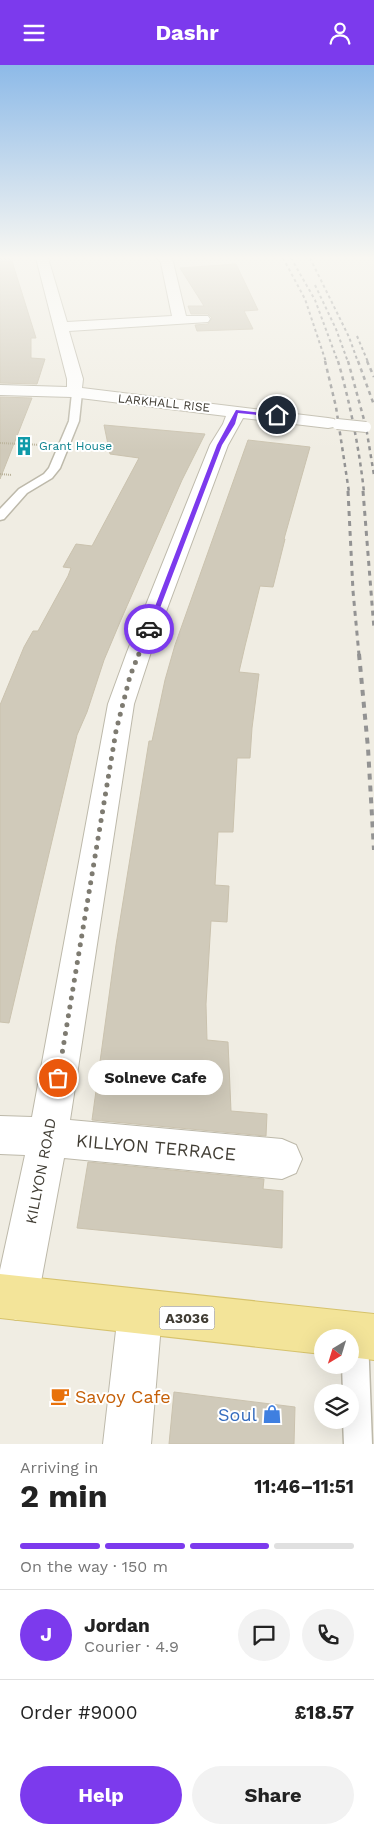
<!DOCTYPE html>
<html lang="en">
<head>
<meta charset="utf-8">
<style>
	:root { --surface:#fff; --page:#f2f2f2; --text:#222; --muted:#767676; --line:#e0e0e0; --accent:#7c3aed }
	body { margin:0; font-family:"Work Sans",sans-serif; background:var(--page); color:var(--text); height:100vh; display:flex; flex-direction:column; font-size:19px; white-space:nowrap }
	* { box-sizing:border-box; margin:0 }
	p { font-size:16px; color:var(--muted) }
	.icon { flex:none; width:28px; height:28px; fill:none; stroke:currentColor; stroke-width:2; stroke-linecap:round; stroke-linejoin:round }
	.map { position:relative; height:1379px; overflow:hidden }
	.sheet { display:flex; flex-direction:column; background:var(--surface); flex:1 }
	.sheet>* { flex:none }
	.needle { width:32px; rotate:218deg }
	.buttons { position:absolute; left:314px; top:1264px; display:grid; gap:10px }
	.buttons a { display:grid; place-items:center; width:45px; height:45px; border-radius:50%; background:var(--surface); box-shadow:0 5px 20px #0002; font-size:25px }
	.pin { position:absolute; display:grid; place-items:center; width:42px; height:42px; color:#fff; margin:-21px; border:2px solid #fff; border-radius:50%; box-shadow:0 1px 5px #0007 }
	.courier { position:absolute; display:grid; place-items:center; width:50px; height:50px; margin:-25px; border:4px solid #7c3aed; border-radius:50%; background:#fff; color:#222; box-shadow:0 1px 6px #0007 }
	.bubble { position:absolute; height:35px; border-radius:18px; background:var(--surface); box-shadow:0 5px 20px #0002; font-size:16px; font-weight:700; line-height:35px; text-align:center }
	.head em { font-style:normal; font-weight:700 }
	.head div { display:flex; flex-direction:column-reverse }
	.head { display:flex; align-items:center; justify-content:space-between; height:85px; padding:0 20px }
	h1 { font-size:32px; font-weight:700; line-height:38px }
	.bar { display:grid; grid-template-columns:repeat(4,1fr); gap:8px 5px; align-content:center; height:60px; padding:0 20px }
	.bar i { height:6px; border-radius:4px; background:var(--line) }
	.bar .active { background:var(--accent) }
	.bar p { grid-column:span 4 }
	.line { display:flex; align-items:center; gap:12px; padding:0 20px; border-top:1px solid var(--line) }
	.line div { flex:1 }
	.round { display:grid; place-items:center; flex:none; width:52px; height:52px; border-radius:26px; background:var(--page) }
	.button { display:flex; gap:10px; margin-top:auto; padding:10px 20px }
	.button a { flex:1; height:58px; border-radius:30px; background:var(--accent); color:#fff; font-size:20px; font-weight:700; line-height:58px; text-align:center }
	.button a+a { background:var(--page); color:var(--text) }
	header { display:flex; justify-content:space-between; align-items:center; height:65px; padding:0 20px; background:var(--accent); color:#fff; font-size:22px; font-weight:700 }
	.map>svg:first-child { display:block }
</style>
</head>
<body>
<header><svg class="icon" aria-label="menu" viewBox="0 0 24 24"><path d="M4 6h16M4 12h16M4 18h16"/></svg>Dashr<svg class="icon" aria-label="person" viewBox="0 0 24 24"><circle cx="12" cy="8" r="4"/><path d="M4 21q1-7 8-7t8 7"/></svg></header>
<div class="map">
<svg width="374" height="1379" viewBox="0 0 374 1379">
	<rect width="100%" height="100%" fill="#f0ede3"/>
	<!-- building -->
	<path fill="#d0caba" stroke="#cac2ae" d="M0 193H11L36 273H31V293L45 294 37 319 0 318Z
		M236 199 258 245 244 246 253 264 197 266 195 260 208 259 212 253 208 249H191L188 241H204L180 203Z
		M0 332 32 333 0 414Z
		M104 360 205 369 182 415 120 557 104 595 87 647 77 670 9 958 0 957V640L24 582 33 566H38L68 511 71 503 63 502 76 479 92 481 139 393 110 389Z
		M248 375 310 382 284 474H285L273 522 260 521 245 581 239 607 259 609 252 663 250 693H237L233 767H218L215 820 229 821 227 857 211 856 206 939 207 975 228 977 231 1046 267 1049 266 1071 92 1055 116 880 149 676H152L165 615 175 580Z
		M88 1097 264 1114 263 1124 283 1126 282 1183 77 1163Z
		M174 1327 295 1342 294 1379H169Z"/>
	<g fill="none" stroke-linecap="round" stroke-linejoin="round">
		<!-- service casing -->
		<g stroke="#bdb9aa" stroke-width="3">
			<path id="service" d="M77 325 82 328 79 356 60 403 52 413 27 428 4 454 0 455V444L19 424 44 409 49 403 69 356 72 328Z
				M355 1259 364 1263 368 1272 372 1379H344L343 1355H350V1328H343L342 1300H350V1272H342L346 1263Z"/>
		</g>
		<!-- minor casing -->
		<g stroke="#bdb9aa" stroke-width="2">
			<path id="minor" d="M36 193H48L67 257 172 251 161 198 157 193H170L173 197 186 251H208L210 254 208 257 69 266 83 314 82 323 328 353 334 354 337 358 334 362 328 363 243 353 228 380 151 587 134 639 70 1055 282 1074 296 1080 302 1094 296 1108 282 1114 64 1093 38 1233 32 1249 16 1255 0 1248V1205L25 1090 0 1089V1051L32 1052 108 639 127 587 210 380 223 359 226 351 72 332 0 330V320L67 322V314Z
				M140 1226 156 1232 162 1248 151 1379H103L118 1248 124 1232Z"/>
		</g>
		<!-- primary casing -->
		<g stroke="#d6c26b" stroke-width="2">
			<path id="primary" d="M0 1209 374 1249V1295L350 1292V1272H322V1289L0 1253Z"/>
		</g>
		<!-- path -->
		<path stroke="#bab29a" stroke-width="2" stroke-dasharray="1 1" stroke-linecap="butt" d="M0 378 42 380
			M0 409 12 410"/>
		<!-- service -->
		<use href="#service" fill="#fff" fill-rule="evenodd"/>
		<!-- minor -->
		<use href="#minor" fill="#fff" fill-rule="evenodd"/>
		<!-- primary -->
		<use href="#primary" fill="#f3e499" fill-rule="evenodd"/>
		<!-- rail-far3 -->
		<path stroke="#939393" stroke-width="2" stroke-dasharray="3 3" stroke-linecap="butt" d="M283 193 305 234 326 297
			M291 193 315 235 338 297
			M310 193 349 272 358 297
			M315 220 336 264 348 297
			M357 271 368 297"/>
		<!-- rail-far2 -->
		<path stroke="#939393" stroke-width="2.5" stroke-dasharray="4 4" stroke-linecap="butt" d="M325 296 336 342 349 427
			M338 296C350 338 359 382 364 427
			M348 296 366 362 374 410
			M358 296 374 340
			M367 296 374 312"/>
		<!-- rail-far1 -->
		<path stroke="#939393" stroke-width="3" stroke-dasharray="5 5" stroke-linecap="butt" d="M348 426 353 526 359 590
			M363 426 374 564"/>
		<!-- rail -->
		<path stroke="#939393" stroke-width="4" stroke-dasharray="6 6" stroke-linecap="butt" d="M359 589 368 683 374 785"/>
		<!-- service-bridge casing -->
		<g stroke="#bdb9aa" stroke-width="12" stroke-linecap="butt">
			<path id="service-bridge" d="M337 359 366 362"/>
		</g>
		<!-- service-bridge -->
		<use href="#service-bridge" stroke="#fff" stroke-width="10"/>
	</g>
	<!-- sky -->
	<linearGradient id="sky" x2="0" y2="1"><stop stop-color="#8dbae8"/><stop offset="0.5" stop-color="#f8f7f2"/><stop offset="1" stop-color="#f8f7f2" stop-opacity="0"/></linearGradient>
	<rect width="374" height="386" fill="url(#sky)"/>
	<!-- route -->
	<path fill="#7c3aed" d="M236 345 279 350 277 352 238 348 235 359 222 380 152 564 146 565 217 380Z"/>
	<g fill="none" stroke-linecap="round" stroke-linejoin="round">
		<!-- done -->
		<path stroke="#7e7b71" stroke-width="5" stroke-dasharray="0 9" d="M58 1013 116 666 130 611 149 564"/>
	</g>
	<!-- icons -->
	<defs>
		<g id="building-bare" transform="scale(1.5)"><path d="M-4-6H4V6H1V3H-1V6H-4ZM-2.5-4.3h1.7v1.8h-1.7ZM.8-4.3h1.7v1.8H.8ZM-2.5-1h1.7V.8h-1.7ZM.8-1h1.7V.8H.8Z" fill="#0f9aa8" stroke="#fff" stroke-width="2.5" paint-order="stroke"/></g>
		<g id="cafe-bare" transform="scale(1.5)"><path d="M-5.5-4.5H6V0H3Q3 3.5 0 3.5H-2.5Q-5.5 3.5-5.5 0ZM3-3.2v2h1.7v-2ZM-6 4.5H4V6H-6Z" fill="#e8710a" stroke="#fff" stroke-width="2.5" paint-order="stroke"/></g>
		<g id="shop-bare" transform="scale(1.5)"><path d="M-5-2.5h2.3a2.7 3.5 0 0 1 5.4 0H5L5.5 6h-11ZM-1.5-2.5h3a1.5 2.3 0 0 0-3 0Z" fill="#3f7fe0" stroke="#fff" stroke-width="2.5" paint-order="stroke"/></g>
	</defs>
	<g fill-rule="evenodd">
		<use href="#building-bare" x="24" y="381"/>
		<use href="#cafe-bare" x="60" y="1331"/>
		<use href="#shop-bare" x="272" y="1349"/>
	</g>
	<g text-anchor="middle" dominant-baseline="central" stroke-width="4" stroke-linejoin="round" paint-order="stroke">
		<!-- far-street labels -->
		<g font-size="12" fill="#413d34" stroke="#fff">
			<text transform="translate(164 338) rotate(6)">LARKHALL RISE</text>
		</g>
		<!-- far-culture labels -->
		<g font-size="12" fill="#0d838f" stroke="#fff" text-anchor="start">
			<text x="39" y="381">Grant House</text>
		</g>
		<!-- shield labels -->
		<rect fill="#fff" stroke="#7a7771" stroke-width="1" x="159.5" y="1241.5" width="55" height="23" rx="4"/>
		<g font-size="14" font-weight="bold" fill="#413d34">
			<text x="187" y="1253">A3036</text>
		</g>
		<!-- street labels -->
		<g font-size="15" fill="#413d34" stroke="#fff">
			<text transform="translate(41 1106) rotate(-79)">KILLYON ROAD</text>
		</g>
		<!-- near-street labels -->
		<g font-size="18" fill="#413d34" stroke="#fff">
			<text transform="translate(156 1082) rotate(5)">KILLYON TERRACE</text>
		</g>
		<!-- near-food labels -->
		<g font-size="18" fill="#c56008" stroke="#fff" text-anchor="start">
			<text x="75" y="1331">Savoy Cafe</text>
		</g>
		<!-- near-shop labels -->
		<g font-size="18" fill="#366cbe" stroke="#fff" text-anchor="end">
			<text x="257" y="1349">Soul</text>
		</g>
	</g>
</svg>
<div class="buttons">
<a><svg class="needle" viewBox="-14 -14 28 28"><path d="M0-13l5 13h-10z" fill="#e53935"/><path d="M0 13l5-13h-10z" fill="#767676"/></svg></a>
<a><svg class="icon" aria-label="layers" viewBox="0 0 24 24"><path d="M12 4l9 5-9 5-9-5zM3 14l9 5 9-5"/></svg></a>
</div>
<div class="pin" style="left:58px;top:1013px;background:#ea580c"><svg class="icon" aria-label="bag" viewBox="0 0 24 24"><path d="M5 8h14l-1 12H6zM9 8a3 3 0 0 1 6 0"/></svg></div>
<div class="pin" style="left:277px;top:350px;background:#1f2937"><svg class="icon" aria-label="home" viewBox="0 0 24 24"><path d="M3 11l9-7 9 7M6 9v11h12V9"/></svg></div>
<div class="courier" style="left:149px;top:564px"><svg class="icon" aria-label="car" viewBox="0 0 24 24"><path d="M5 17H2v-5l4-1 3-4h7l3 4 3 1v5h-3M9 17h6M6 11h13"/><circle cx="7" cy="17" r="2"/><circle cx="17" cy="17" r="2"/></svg></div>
<div class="bubble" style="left:88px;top:995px;width:135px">Solneve Cafe</div>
</div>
<section class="sheet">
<div class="head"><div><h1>2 min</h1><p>Arriving in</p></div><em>11:46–11:51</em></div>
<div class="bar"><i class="active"></i><i class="active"></i><i class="active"></i><i></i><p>On the way · 150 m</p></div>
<div class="line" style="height:90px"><b class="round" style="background:var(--accent);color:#fff">J</b><div><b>Jordan</b><p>Courier · 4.9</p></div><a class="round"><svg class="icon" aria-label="chat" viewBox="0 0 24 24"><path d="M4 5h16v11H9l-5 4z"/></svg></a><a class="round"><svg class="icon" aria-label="phone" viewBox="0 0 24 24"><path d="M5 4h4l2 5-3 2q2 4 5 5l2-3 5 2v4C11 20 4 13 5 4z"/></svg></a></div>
<div class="line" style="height:65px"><div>Order #9000</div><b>£18.57</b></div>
<div class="button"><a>Help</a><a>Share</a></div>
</section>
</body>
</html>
